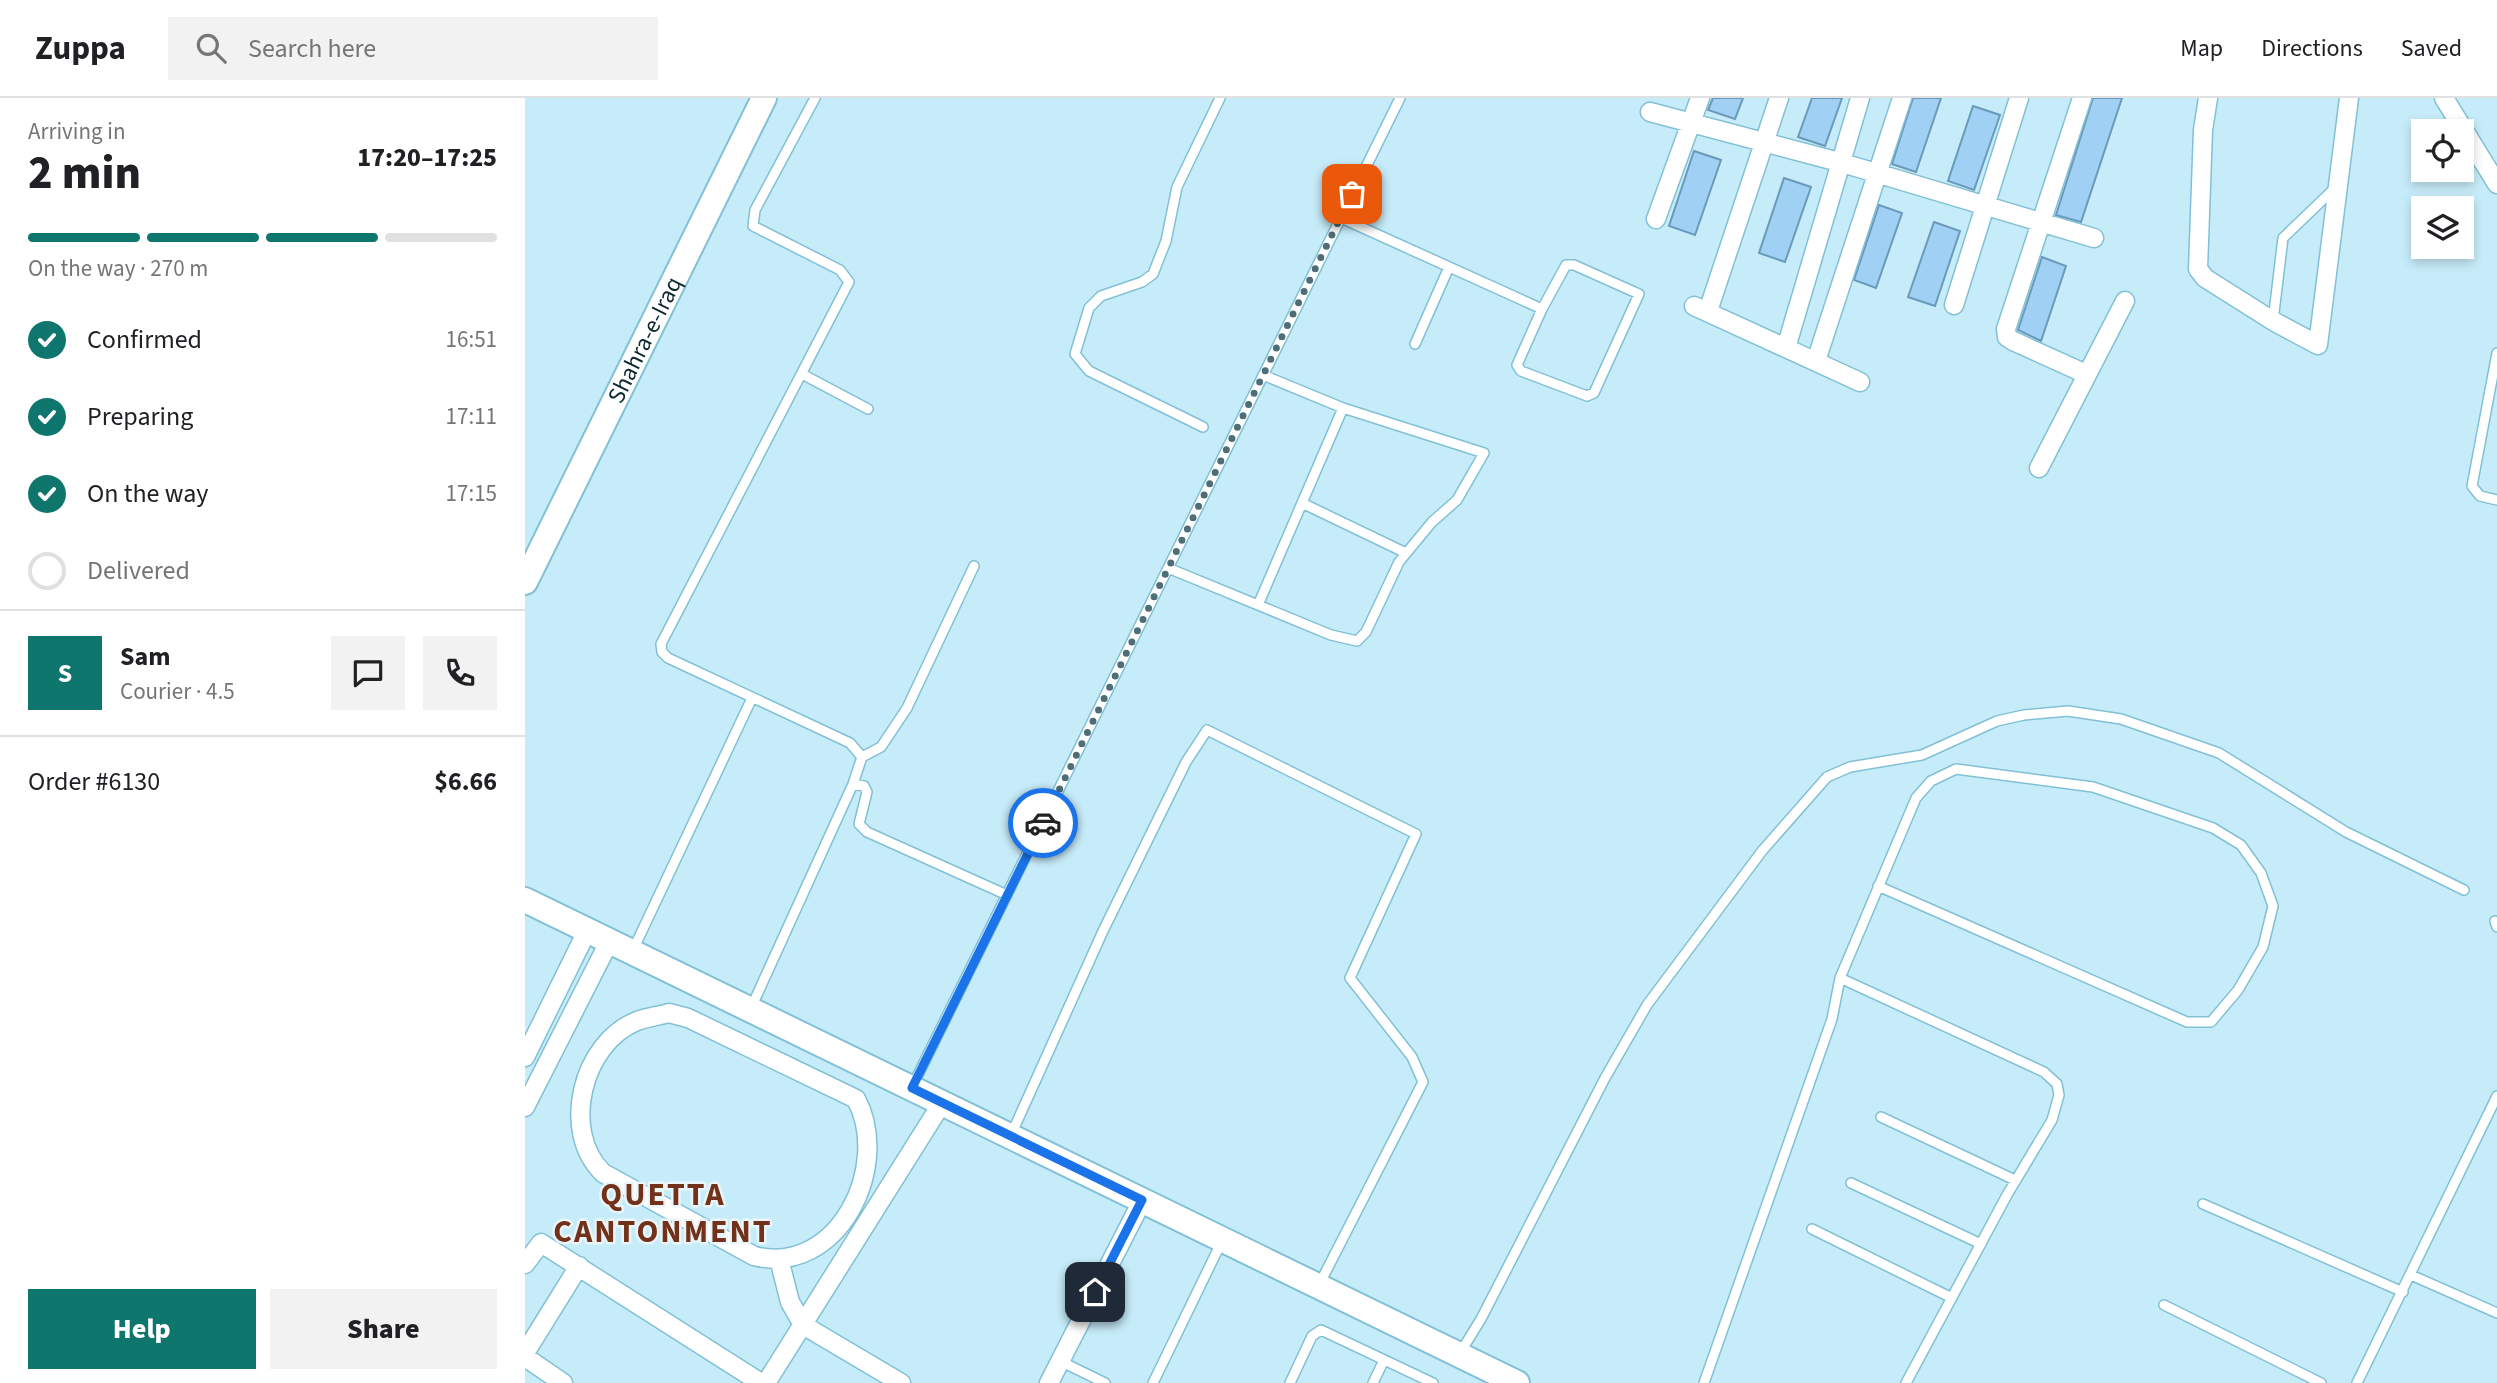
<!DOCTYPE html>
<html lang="en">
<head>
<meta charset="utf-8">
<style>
	:root { --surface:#fff; --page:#f2f2f2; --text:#202124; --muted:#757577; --line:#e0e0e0; --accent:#0f766e }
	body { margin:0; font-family:"Source Sans 3",sans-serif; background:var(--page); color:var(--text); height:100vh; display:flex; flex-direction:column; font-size:26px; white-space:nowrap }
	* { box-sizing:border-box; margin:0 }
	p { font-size:23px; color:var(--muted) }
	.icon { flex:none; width:38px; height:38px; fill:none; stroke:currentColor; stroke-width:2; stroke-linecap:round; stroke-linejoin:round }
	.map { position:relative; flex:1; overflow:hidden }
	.panel { display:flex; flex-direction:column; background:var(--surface); width:525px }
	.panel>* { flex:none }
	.controls { position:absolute; left:1886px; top:21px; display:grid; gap:14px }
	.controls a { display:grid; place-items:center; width:63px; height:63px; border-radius:0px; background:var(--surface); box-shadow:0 4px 10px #0003; font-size:35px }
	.pin { position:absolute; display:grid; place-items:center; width:60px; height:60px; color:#fff; margin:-30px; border-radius:14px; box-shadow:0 4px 10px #0006 }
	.courier { position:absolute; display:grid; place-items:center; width:70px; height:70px; margin:-35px; border:5px solid #1a73e8; border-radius:50%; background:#fff; color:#222; box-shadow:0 2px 9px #0007 }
	.overview em { font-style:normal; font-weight:800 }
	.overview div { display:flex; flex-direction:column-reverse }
	.overview { display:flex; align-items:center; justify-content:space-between; height:119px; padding:0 28px }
	h1 { font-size:46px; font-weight:800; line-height:52px }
	.bar { display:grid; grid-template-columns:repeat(4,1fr); gap:10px 7px; align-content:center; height:84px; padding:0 28px }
	.bar i { height:9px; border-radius:5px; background:var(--line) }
	.bar .on { background:var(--accent) }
	.bar p { grid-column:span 4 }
	.line { display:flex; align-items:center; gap:18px; padding:0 28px; border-top:2px solid var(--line) }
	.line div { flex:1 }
	.round { display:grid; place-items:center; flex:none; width:74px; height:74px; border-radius:0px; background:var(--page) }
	ol { padding:0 28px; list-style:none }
	li { display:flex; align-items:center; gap:21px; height:77px }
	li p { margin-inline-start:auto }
	li .icon { padding:7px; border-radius:50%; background:var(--accent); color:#fff; stroke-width:4 }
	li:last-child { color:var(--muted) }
	li i { width:38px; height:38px; border:4px solid var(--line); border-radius:50% }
	.cta { display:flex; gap:14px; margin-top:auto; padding:14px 28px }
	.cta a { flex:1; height:80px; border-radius:0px; background:var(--accent); color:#fff; font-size:28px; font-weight:800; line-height:80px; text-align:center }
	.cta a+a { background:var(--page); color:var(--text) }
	header { display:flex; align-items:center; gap:42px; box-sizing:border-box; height:98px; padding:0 35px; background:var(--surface); border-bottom:2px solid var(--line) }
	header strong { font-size:33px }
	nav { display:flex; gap:38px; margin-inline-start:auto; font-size:24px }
	.search { width:490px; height:63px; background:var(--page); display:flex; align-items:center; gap:18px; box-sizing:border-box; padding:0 24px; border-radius:0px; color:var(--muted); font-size:26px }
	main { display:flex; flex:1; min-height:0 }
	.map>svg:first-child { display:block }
</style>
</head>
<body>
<header>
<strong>Zuppa</strong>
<div class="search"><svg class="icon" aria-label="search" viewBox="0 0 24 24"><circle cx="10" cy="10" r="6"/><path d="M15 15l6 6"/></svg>Search here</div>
<nav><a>Map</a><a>Directions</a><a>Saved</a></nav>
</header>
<main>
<section class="panel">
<div class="overview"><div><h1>2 min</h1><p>Arriving in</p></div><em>17:20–17:25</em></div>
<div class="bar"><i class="on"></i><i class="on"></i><i class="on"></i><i></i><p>On the way · 270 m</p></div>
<ol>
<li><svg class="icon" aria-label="check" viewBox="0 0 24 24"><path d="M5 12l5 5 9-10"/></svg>Confirmed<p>16:51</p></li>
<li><svg class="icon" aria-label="check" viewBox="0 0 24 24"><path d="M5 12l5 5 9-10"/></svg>Preparing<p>17:11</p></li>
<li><svg class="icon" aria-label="check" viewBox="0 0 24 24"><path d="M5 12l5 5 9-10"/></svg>On the way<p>17:15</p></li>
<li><i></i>Delivered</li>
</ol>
<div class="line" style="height:126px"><b class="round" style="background:var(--accent);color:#fff">S</b><div><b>Sam</b><p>Courier · 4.5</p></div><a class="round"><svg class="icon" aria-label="chat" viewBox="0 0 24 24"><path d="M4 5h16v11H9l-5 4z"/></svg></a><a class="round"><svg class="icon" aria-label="phone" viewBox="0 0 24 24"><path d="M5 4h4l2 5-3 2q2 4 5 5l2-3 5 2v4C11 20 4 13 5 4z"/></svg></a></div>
<div class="line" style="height:91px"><div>Order #6130</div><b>$6.66</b></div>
<div class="cta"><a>Help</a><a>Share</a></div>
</section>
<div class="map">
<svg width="1972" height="1285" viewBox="0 0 1972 1285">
	<rect width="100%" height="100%" fill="#c7ecf9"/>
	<!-- building -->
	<path fill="#a0d1f4" stroke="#6a99ba" stroke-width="2" d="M1188 0H1218L1210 21 1183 12Z
		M1287 0H1317L1300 48 1273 39Z
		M1388 0H1416L1391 74 1367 66Z
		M1568 0H1597L1556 124 1531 117Z
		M1448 8 1475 17 1449 92 1423 83Z
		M1169 53 1196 62 1170 137 1144 128Z
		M1259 80 1286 89 1260 164 1234 155Z
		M1354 107 1377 115 1351 190 1329 182Z
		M1409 124 1435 133 1410 208 1383 199Z
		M1517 159 1541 168 1516 243 1493 232Z"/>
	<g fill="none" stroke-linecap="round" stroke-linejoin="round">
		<!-- lane casing -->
		<g stroke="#81c0d5" stroke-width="12">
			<path id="lane" d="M816 120 1017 211
				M1041 167H1049L1114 196 1069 295 1062 298 996 273 992 267 1017 211Z
				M1748 223 1758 140 1810 90
				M890 246 924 169
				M1972 255 1947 388 1955 398 1972 402
				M277 276 343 311
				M678 329 564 273 550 256 564 210 576 198 617 184 628 176 641 143 652 89 695 0
				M777 405 881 455
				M643 470 806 537 832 543 841 534 874 464 907 424 932 402 959 355 818 310 738 277
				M733 507 818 310
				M337 659 356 649 382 610 449 468
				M328 686 339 688 342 694 334 726 342 734 482 797
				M1970 823 1972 829
				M108 852 227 600
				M1315 880 1519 974 1532 986 1534 997 1527 1022 1482 1097 1381 1285
				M226 910 328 686 337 659 325 645 143 560 137 554 136 546 324 184 315 172 228 128 230 112 290 0
				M387 989 875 0
				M1356 1019 1490 1082
				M486 1037 578 833 661 664 682 632 891 736 825 880 887 959 898 984 794 1187
				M1326 1085 1456 1146
				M1678 1106 1878 1194
				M1287 1131 1427 1200
				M1886 1177 1972 1215
				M1639 1207 1796 1285
				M935 1255 956 1221 1080 980 1122 907 1237 753 1302 679 1325 669 1397 657 1472 623 1499 617 1543 613 1596 621 1694 655 1821 734 1939 792
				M535 1263 580 1285
				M628 1285 697 1143
				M765 1285 787 1238 796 1232 908 1285
				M848 1285 859 1262
				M1179 1285 1307 921 1315 880 1391 700 1406 683 1431 671 1568 689 1688 730 1716 747 1736 775 1748 808 1738 849 1713 892 1686 924H1662L1353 788
				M1832 1285 1972 998"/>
		</g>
		<!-- street casing -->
		<g stroke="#81c0d5" stroke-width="21">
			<path id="street" d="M1557 0 1481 231 1482 239 1488 243 1561 276
				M1683 0 1678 32 1673 171 1680 180 1748 223 1793 247 1824 0
				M1919 0 1972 86
				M1125 14 1314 64 1569 140
				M1131 121 1175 0
				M1429 207 1494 0
				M1169 208 1335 284
				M1183 213 1254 0
				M1261 250 1335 0
				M1291 263 1377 0
				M1514 370 1600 203
				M144 915 163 920 331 1001C367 1068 313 1179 229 1158L78 1075C35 1033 57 945 112 923 122 919 134 918 144 915Z
				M0 959 62 833
				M0 1009 84 844
				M254 1161 265 1204 278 1227 376 1285
				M0 1166 16 1145 236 1285
				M0 1255 54 1168
				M0 1259 38 1285
				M241 1285 417 1005
				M524 1285 617 1103"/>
		</g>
		<!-- secondary casing -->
		<g stroke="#81c0d5" stroke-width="28">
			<g id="secondary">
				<path id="s1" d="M0 484 239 0"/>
				<path d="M0 802 992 1285"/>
			</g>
		</g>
		<!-- lane -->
		<use href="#lane" stroke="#fff" stroke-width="9"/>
		<!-- street -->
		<use href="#street" stroke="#fff" stroke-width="18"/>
		<!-- secondary -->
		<use href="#secondary" stroke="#fff" stroke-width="24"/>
	</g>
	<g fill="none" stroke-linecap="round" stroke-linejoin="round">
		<!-- done -->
		<path stroke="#4e6d76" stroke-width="7" stroke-dasharray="0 12.6" d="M518 725 827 96"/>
		<!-- route -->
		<path stroke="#1a73e8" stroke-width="9" d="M518 725 387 990 617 1102 570 1194"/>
	</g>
	<g text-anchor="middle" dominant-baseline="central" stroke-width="5" stroke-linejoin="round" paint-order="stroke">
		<!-- street labels -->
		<g font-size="24" fill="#0d2830" stroke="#e9f5f9">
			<text stroke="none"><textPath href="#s1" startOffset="270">Shahra-e-Iraq</textPath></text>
		</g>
		<!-- district labels -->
		<g font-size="32" font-weight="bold" letter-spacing="2" fill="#723118" stroke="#e9f5f9">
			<text x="138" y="1097">QUETTA<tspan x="138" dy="37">CANTONMENT</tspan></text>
		</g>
	</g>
</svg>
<div class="controls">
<a><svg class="icon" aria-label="locate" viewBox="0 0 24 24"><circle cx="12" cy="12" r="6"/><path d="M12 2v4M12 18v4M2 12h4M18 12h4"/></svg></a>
<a><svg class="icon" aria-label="layers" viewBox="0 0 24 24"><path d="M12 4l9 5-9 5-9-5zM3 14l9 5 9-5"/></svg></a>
</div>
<div class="pin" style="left:827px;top:96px;background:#ea580c"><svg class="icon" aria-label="bag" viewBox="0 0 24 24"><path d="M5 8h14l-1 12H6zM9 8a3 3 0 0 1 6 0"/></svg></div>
<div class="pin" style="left:570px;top:1194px;background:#1f2937"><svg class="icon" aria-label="home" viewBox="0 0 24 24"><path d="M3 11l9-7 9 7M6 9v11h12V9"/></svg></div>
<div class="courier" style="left:518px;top:725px"><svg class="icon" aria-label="car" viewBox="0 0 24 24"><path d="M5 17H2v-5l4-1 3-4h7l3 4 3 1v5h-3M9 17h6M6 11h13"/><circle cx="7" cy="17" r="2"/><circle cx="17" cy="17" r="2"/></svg></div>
</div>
</main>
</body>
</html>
